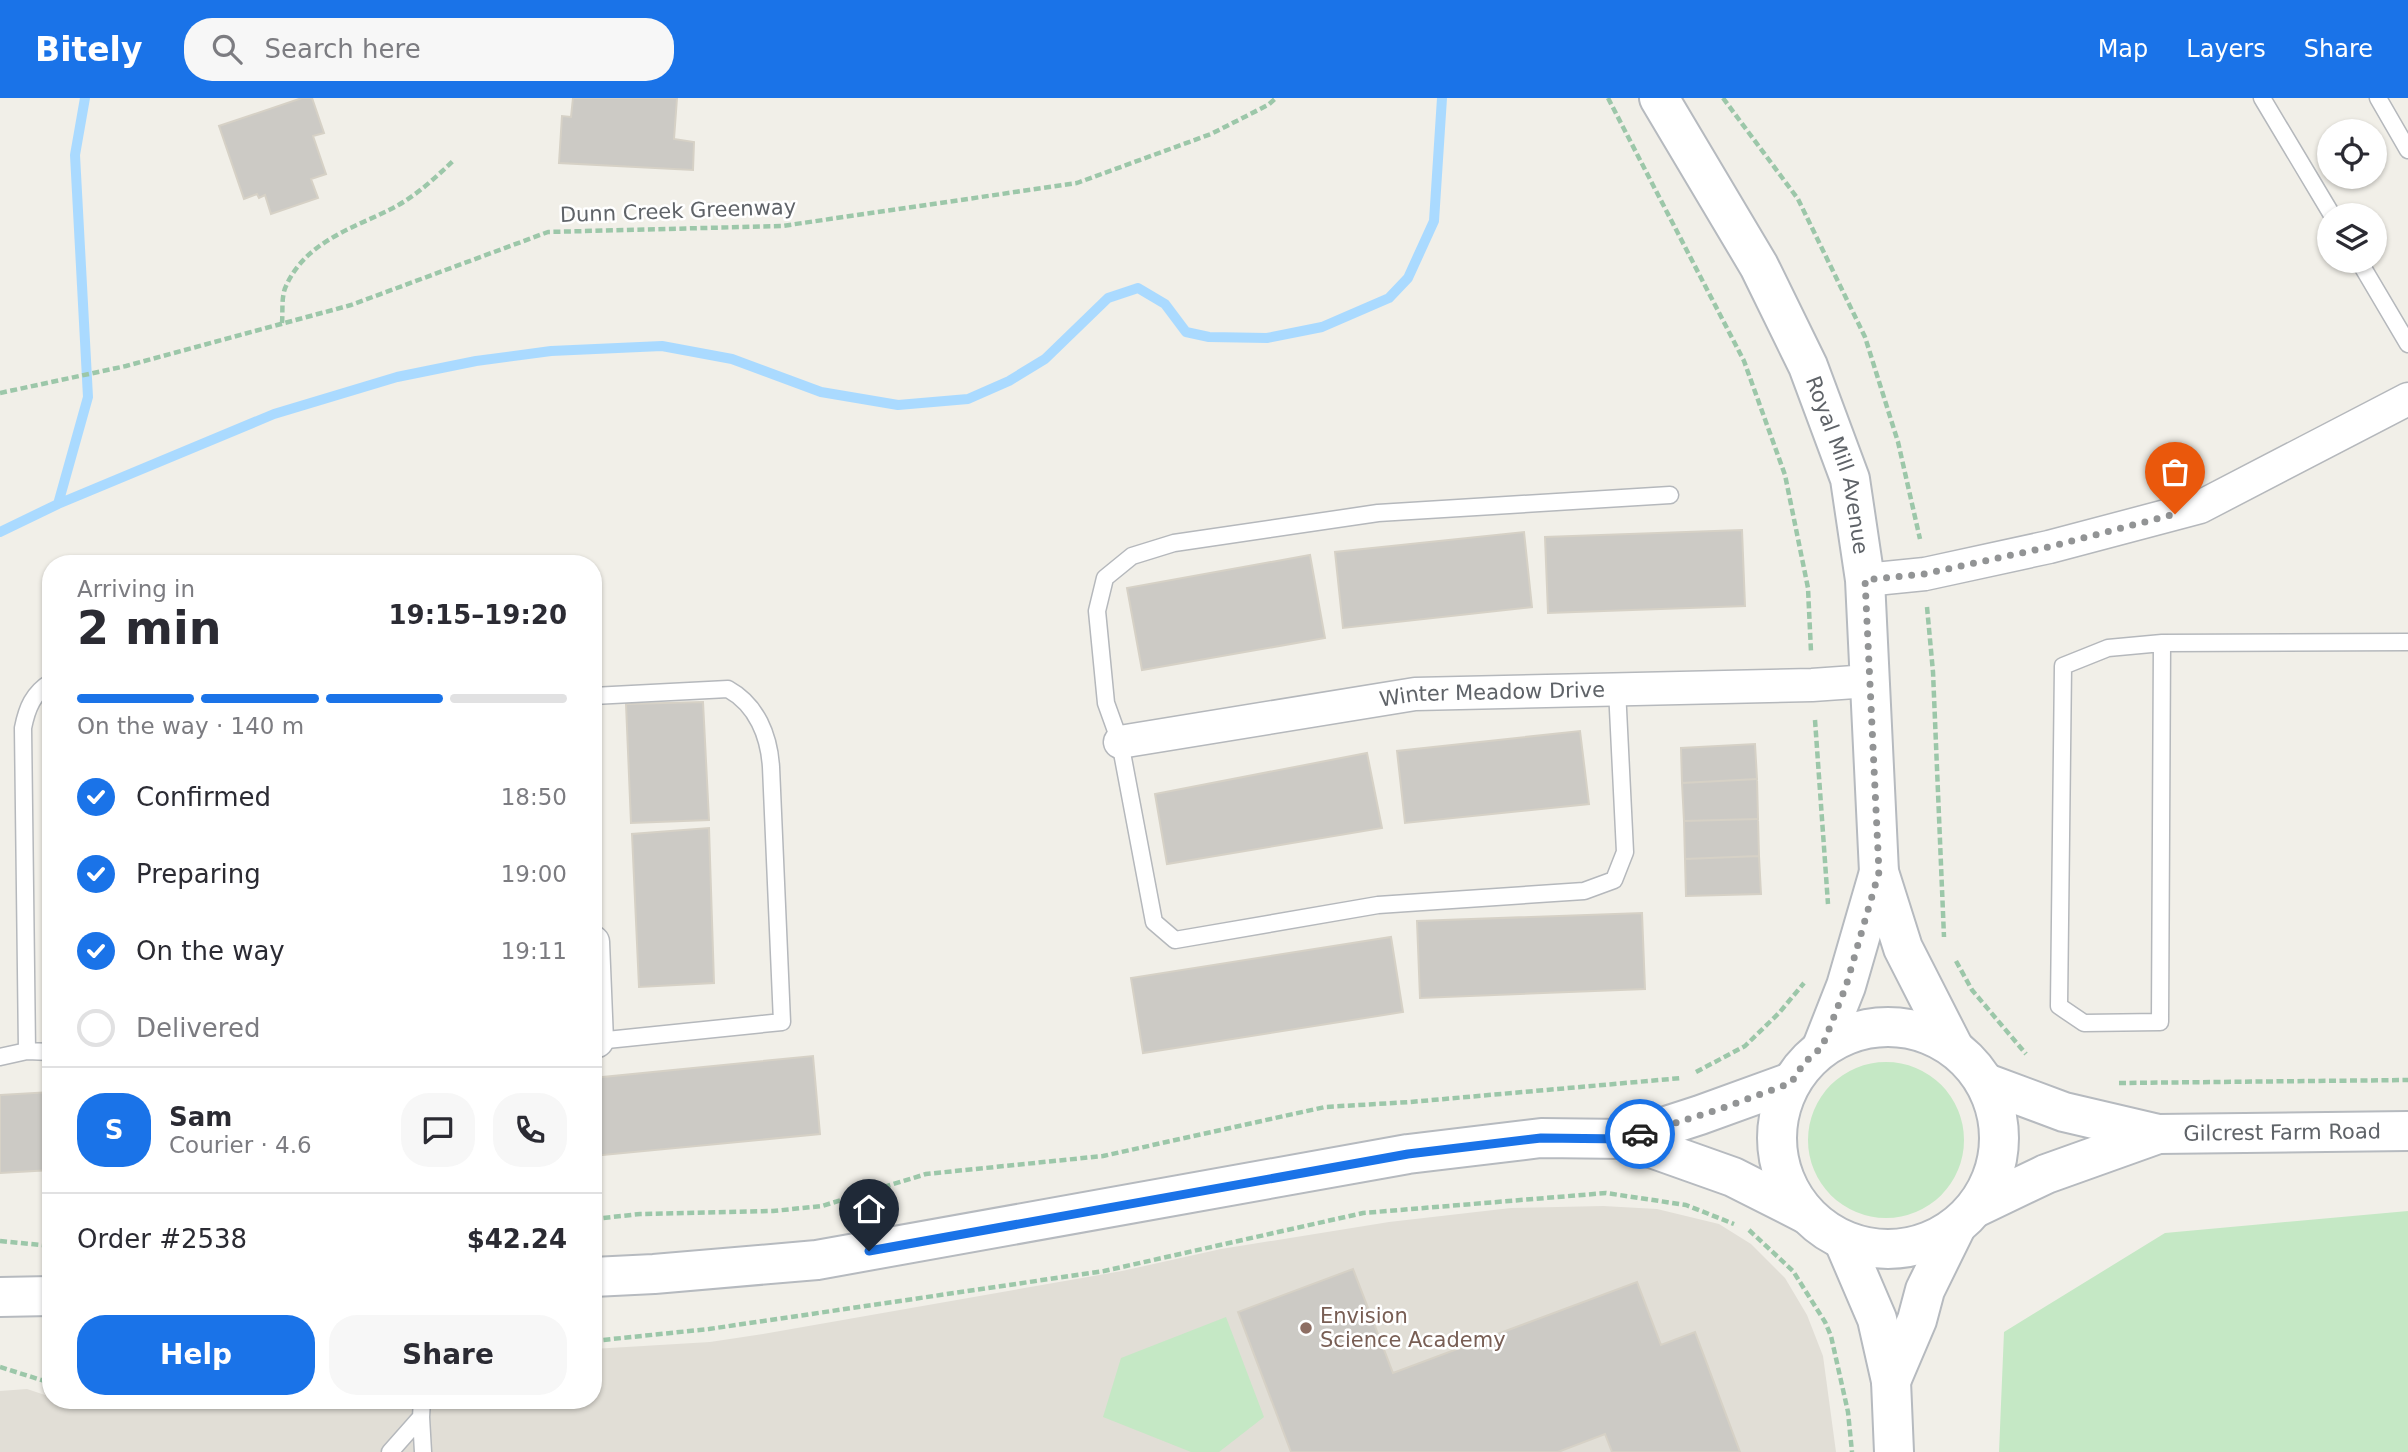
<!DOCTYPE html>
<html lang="en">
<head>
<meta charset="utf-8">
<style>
	:root { --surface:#fff; --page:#f7f7f7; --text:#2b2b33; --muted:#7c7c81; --line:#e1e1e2; --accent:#1a73e8 }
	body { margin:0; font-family:"DejaVu Sans",sans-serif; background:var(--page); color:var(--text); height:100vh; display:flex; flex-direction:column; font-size:26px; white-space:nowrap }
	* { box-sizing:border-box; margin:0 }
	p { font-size:23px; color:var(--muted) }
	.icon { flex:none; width:38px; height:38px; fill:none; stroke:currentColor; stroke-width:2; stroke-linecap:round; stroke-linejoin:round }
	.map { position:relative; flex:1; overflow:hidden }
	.drawer { position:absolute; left:42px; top:457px; width:560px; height:854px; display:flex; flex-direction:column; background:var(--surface); border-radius:28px; box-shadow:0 2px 5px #0004 }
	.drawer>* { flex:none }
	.buttons { position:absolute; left:2317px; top:21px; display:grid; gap:14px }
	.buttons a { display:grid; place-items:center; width:70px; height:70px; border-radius:50%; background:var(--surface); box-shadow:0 2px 5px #0004; font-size:35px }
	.pin { position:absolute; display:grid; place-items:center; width:60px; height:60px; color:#fff; margin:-72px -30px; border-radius:50% 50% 50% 0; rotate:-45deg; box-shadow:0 0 7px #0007 }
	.pin .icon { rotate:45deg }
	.courier { position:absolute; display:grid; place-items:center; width:70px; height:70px; margin:-35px; border:5px solid #1a73e8; border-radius:50%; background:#fff; color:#222; box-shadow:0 2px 9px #0007 }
	.headline em { font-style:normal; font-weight:600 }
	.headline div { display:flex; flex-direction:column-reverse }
	.headline { display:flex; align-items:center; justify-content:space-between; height:119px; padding:0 35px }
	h1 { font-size:46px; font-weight:600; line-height:52px }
	.bar { display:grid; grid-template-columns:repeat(4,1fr); gap:10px 7px; align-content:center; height:84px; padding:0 35px }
	.bar i { height:9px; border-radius:5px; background:var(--line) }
	.bar .active { background:var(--accent) }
	.bar p { grid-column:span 4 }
	.line { display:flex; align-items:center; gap:18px; padding:0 35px; border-top:2px solid var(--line) }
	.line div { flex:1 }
	.round { display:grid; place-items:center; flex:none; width:74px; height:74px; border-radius:28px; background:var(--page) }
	ol { padding:0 35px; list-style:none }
	li { display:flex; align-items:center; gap:21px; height:77px }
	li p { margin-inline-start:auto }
	li .icon { padding:7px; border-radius:50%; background:var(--accent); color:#fff; stroke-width:4 }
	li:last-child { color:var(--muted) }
	li i { width:38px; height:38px; border:4px solid var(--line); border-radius:50% }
	.action { display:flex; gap:14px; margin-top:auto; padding:14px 35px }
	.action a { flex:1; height:80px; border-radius:28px; background:var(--accent); color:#fff; font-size:28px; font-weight:600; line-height:80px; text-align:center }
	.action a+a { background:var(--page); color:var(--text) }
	header { display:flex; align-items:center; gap:42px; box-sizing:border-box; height:98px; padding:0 35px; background:var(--accent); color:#fff }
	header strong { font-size:33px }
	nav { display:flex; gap:38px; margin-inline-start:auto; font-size:24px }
	.search { width:490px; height:63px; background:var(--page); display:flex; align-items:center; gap:18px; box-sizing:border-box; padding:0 24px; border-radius:28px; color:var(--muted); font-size:26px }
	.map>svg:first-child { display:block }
</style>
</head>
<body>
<header>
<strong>Bitely</strong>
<div class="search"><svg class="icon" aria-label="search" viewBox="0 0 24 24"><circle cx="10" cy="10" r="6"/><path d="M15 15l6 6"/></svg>Search here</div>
<nav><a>Map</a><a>Layers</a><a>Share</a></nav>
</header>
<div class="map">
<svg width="2408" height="1354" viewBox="0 0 2408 1354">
	<rect width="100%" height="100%" fill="#f1efe8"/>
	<!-- education -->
	<path fill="#e1ded6" d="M1603 1108 1657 1111 1719 1126 1751 1146 1785 1180 1807 1217 1823 1258 1836 1354H0V1293L27 1291 51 1299V1302H61L80 1308 162 1302H593V1251L710 1244 763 1236 1122 1173 1221 1151 1389 1124 1511 1110Z"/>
	<!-- green -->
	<path fill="#c5e8c5" d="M1808 1042a78 78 0 1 1 156 0a78 78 0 1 1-156 0Z
		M2408 1113V1354H1999L2004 1234 2165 1135Z
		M1226 1219 1264 1319 1219 1354H1191L1103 1319 1121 1260Z"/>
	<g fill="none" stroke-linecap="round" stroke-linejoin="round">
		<!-- stream -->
		<path stroke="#aadaff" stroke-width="10" d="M58 406 88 299 75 57 85 0
			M0 434 58 406 274 316 397 279 476 263 551 253 662 248 732 261 821 294 898 307 968 301 1009 283 1045 261 1108 200 1138 190 1165 206 1186 234 1209 239 1267 240 1322 229 1389 200 1408 180 1434 123 1442 0"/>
	</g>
	<!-- building -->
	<path fill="#cccac5" stroke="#d6d1c6" stroke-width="2" d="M302 0H312L324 35 313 38 326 76 311 81 318 100 271 116 265 97 259 100 257 96 244 101 219 28Z
		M573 0H677L674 41 694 44 693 72 559 65 562 18 571 19Z
		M1742 432 1745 508 1548 515 1545 439Z
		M1524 434 1532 509 1343 530 1335 454Z
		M1310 457 1325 540 1142 572 1127 490Z
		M703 604 709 722 631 725 626 606Z
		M1580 633 1589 706 1405 725 1397 653Z
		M1755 646 1757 681 1682 685 1681 650Z
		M1367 655 1382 730 1167 766 1155 696Z
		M1757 681 1758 721 1684 723 1682 685Z
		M1758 721 1759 758 1685 761 1684 723Z
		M709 730 714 885 639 889 632 736Z
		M1759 758 1761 796 1686 798 1685 761Z
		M1642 815 1645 891 1420 900 1417 823Z
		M1391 839 1403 914 1143 955 1131 880Z
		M813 958 820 1036 593 1058V980Z
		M51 994V1072L0 1075V997Z
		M1353 1171 1393 1275 1637 1184 1661 1247 1695 1234 1740 1354H1612L1605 1336 1558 1354H1291L1238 1214Z"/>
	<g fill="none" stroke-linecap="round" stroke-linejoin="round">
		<!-- service casing -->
		<g stroke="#b5b8bc" stroke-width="19">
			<path id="service" d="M2262 0 2332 117
				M2378 0 2408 52
				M2359 163 2408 246
				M2162 545 2160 924 2084 925 2059 908 2063 568 2108 550 2162 545 2408 544
				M1617 591 1625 754 1614 782 1584 793 1378 807 1175 842 1154 824 1120 644 1106 605 1097 513 1105 480 1132 458 1174 445 1378 415 1670 397
				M593 598 728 591C757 607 769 638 771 669L782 924 597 943
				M27 953 23 630C27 610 33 595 51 584
				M0 959 27 953 51 954
				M421 1319 423 1354
				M390 1354 421 1319 422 1302"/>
		</g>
		<!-- minor casing -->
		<g stroke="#b5b8bc" stroke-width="35">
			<g id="minor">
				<path d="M1865 482 1925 476 2049 449 2200 409 2408 301"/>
				<path id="s1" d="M1120 644 1415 596 1812 587 1869 583"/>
				<path d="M593 844 597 943H593"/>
			</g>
		</g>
		<!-- secondary casing -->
		<g stroke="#b6babf" stroke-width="42">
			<g id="secondary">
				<path id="s2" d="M1659 0 1759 168 1808 268 1850 381 1865 482 1879 774 1903 850 1954 950"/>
				<circle cx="1888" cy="1040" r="111"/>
				<path d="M1822 949 1846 888 1879 774"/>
				<path id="s3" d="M1986 985 2064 1014 2158 1036 2408 1033"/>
				<path d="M1626 1041 1733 1079 1806 1116"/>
				<path d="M1977 1109 2046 1076 2158 1036"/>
				<path d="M1844 1144 1877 1221 1891 1283 1894 1354"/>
				<path d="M593 1179 654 1176 817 1162 1408 1056 1541 1040 1626 1041 1700 1017 1791 984"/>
				<path d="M0 1199 51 1198"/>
				<path d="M1891 1283 1917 1222 1925 1192 1955 1131"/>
			</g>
		</g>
		<!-- path -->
		<path stroke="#9cc7a9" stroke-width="4.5" stroke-dasharray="7 3.5" stroke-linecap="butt" d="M1608 0 1744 263 1785 377 1808 490 1811 554
			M1723 0 1798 101 1865 239 1898 344 1920 441
			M282 225C283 214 281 198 286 188 306 143 354 130 393 110 416 98 435 80 453 63
			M0 295 126 268 351 207 548 134 782 128 1077 85 1211 36 1268 7 1276 0
			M1927 509 1933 574 1944 839
			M1815 622 1828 806
			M1956 863 1972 892 2026 956
			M1696 974 1745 948 1779 915 1804 885
			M2119 985 2408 982
			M593 1121 640 1116 773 1113 822 1108 926 1076 1103 1058 1325 1009 1410 1004 1682 980
			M1749 1132 1793 1173 1825 1224 1831 1238 1848 1314 1852 1354
			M0 1143 51 1148
			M593 1243 709 1231 1104 1173 1363 1115 1606 1095 1686 1107 1734 1126
			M0 1269 51 1285"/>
		<!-- service -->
		<use href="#service" stroke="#fff" stroke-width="16"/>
		<!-- minor -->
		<use href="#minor" stroke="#fff" stroke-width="32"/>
		<!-- secondary -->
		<use href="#secondary" stroke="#fff" stroke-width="38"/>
	</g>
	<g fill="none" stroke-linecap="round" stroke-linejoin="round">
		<!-- done -->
		<path stroke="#929495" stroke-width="7" stroke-dasharray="0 12.6" d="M1640 1036 1720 1011 1791 985 1804 965 1822 949 1846 888 1879 774 1865 482 1924 476 2049 449 2175 416"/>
		<!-- route -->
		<path stroke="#1a73e8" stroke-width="9" d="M869 1153 1408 1056 1541 1040 1626 1041 1640 1036"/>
	</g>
	<!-- markers -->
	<circle fill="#8d6e63" stroke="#fff" stroke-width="2.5" cx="1306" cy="1230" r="7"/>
	<g text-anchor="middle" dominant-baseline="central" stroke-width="5" stroke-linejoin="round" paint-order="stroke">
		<!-- street labels -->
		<g font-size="21" fill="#5f6368" stroke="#fff">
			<text transform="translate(678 113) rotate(-2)">Dunn Creek Greenway</text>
			<text stroke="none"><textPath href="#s2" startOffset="411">Royal Mill Avenue</textPath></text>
			<text stroke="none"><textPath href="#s1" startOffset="376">Winter Meadow Drive</textPath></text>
			<text stroke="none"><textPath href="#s3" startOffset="304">Gilcrest Farm Road</textPath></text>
		</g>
		<!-- education labels -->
		<g font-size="21" fill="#785e54" stroke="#fff" text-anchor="start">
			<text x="1320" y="1218">Envision<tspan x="1320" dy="24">Science Academy</tspan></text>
		</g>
	</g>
</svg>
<div class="buttons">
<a><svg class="icon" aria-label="locate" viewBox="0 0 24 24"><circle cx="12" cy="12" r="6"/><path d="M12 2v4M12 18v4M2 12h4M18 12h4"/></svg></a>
<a><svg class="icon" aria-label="layers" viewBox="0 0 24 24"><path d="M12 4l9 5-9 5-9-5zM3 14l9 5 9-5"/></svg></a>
</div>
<div class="pin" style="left:2175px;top:416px;background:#ea580c"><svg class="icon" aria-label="bag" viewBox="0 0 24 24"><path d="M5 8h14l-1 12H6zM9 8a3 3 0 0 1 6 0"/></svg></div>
<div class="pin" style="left:869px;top:1153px;background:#1f2937"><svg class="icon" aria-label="home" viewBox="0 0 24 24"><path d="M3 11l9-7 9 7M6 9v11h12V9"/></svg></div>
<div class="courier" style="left:1640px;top:1036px"><svg class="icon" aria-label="car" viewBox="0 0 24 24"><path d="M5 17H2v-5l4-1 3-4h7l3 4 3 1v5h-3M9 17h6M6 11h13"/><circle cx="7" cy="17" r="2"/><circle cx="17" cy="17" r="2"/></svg></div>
<section class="drawer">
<div class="headline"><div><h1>2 min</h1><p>Arriving in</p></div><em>19:15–19:20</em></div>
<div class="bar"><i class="active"></i><i class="active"></i><i class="active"></i><i></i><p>On the way · 140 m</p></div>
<ol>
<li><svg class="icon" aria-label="check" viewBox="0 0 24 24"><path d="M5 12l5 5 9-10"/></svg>Confirmed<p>18:50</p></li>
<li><svg class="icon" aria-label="check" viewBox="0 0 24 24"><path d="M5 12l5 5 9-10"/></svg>Preparing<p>19:00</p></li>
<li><svg class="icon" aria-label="check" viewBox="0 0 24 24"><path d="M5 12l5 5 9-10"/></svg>On the way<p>19:11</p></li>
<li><i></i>Delivered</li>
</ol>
<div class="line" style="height:126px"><b class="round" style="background:var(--accent);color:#fff">S</b><div><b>Sam</b><p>Courier · 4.6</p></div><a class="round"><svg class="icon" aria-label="chat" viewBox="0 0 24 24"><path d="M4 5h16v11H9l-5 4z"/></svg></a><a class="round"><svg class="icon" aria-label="phone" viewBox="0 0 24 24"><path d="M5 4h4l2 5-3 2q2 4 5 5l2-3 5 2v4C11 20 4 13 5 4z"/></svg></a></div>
<div class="line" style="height:91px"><div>Order #2538</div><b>$42.24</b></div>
<div class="action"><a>Help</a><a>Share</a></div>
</section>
</div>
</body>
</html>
